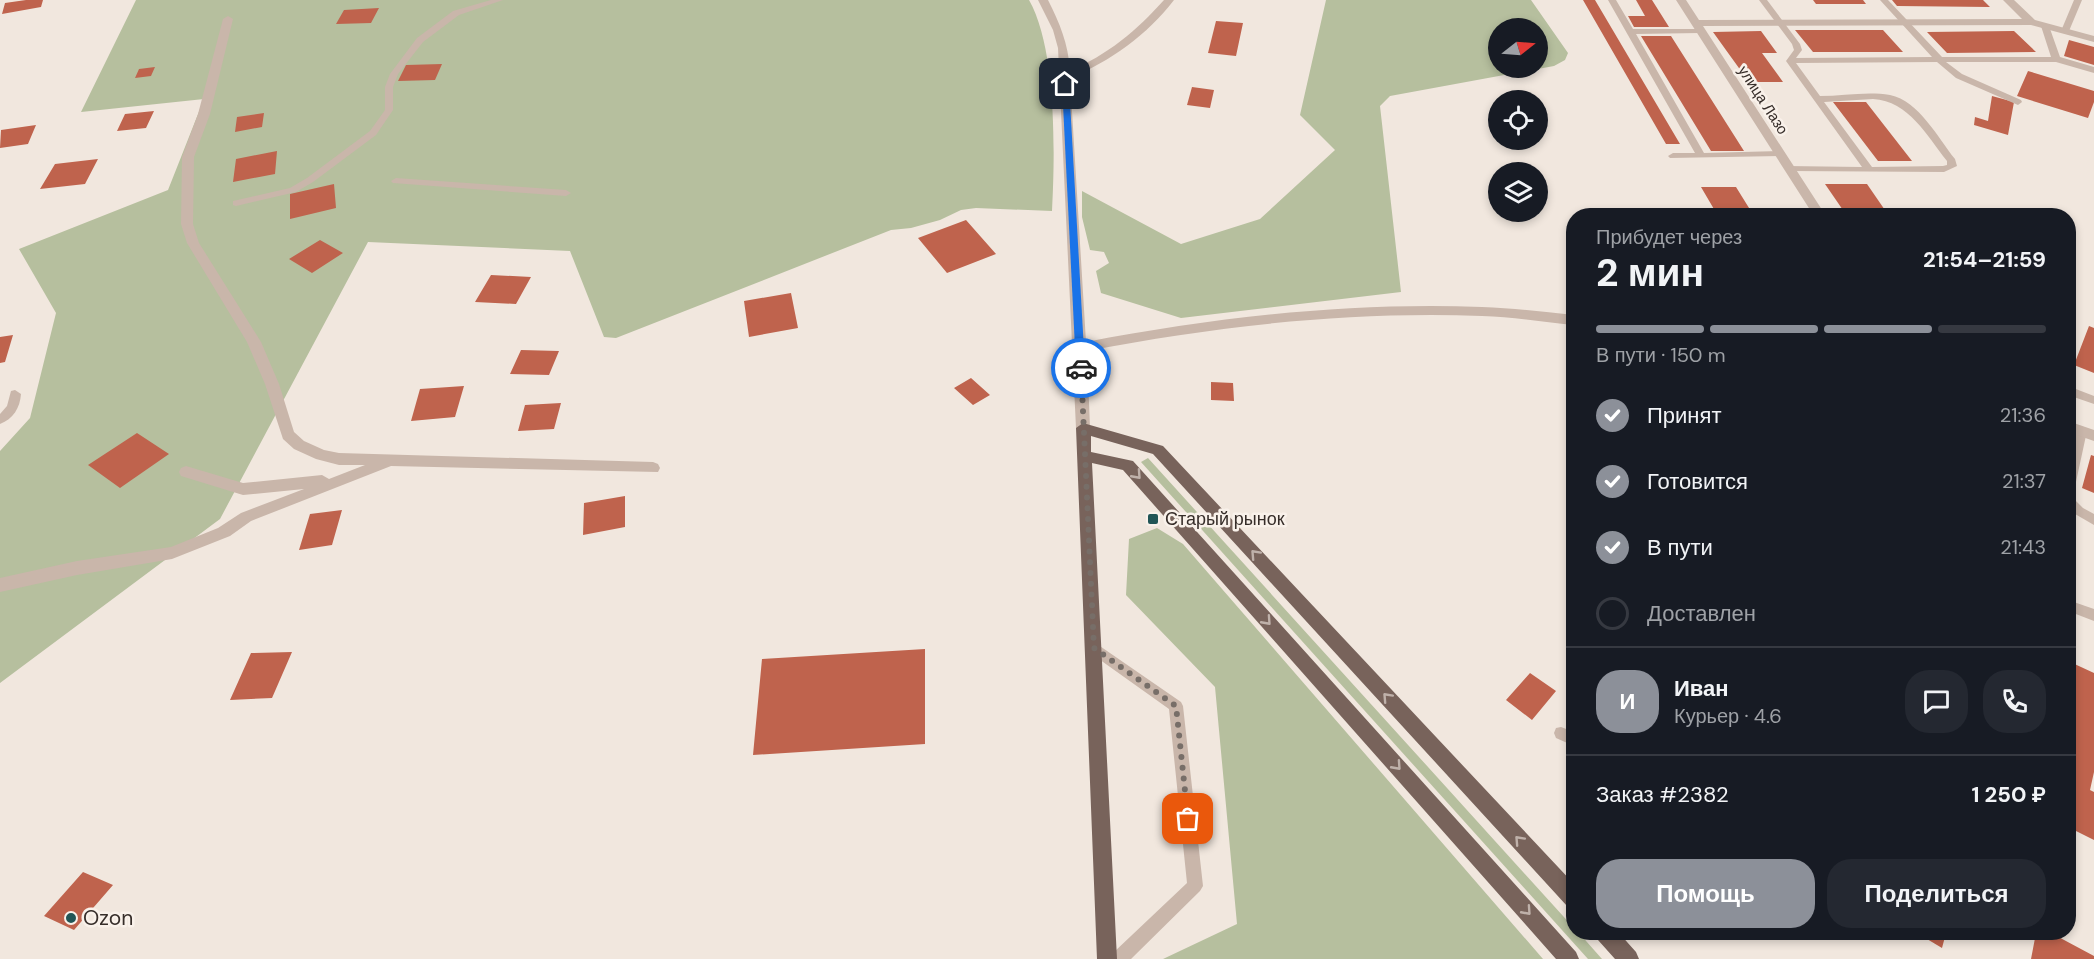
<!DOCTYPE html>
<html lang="ru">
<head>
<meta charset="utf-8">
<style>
	:root { --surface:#171b24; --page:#242831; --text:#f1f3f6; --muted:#9ea1a6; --line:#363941; --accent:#8c9099 }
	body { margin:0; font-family:"DM Sans",sans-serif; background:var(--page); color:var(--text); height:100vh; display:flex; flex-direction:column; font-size:22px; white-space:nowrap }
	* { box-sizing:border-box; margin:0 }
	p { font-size:20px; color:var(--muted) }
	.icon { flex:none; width:33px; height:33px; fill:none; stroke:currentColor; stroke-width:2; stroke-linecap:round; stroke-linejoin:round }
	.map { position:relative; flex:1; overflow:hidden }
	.details { position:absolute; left:1566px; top:208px; width:510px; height:732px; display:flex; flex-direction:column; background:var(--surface); border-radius:24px; box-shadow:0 3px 9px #0003 }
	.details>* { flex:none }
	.needle { width:39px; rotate:73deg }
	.tools { position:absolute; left:1488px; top:18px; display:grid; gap:12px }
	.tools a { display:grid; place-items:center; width:60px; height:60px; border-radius:50%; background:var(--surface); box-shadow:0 3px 9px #0003; font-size:30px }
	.pin { position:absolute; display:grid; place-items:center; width:51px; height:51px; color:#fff; margin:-26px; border-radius:12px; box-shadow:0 3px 9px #0006 }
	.courier { position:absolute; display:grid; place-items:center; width:60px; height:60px; margin:-30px; border:4px solid #1a73e8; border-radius:50%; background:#fff; color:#222; box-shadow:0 2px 8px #0007 }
	.head em { font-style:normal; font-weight:700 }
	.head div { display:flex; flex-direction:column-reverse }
	.head { display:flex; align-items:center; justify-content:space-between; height:102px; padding:0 30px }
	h1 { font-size:39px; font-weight:700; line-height:45px }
	.bar { display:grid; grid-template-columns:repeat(4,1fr); gap:9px 6px; align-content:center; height:72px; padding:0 30px }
	.bar i { height:8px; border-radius:4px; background:var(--line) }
	.bar .current { background:var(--accent) }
	.bar p { grid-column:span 4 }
	.line { display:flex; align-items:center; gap:15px; padding:0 30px; border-top:2px solid var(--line) }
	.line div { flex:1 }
	.round { display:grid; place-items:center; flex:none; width:63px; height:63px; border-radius:24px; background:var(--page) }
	ol { padding:0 30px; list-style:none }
	li { display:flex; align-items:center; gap:18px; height:66px }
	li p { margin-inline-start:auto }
	li .icon { padding:6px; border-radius:50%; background:var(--accent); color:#fff; stroke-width:4 }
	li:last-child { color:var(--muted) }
	li i { width:33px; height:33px; border:3px solid var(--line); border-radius:50% }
	.primary-button { display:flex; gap:12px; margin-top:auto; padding:12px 30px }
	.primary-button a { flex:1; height:69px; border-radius:24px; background:var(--accent); color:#fff; font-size:24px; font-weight:700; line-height:69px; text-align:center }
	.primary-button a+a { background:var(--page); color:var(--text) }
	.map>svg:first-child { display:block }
</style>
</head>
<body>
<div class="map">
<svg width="2094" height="959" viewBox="0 0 2094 959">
	<rect width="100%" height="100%" fill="#f1e7de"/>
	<!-- green -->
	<path fill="#b6bf9e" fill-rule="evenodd" d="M136 0H1029C1057 49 1055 155 1052 211L976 208 961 210 940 220 911 228 891 230 616 338 604 337 570 251 368 242 220 519 0 683V451L30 418 56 313 19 249 168 190 204 99 81 112Z
		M1326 0H1531L1568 53 1565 60 1554 66 1390 96 1380 106 1401 292 1181 318 1101 293 1096 271 1109 263 1104 252 1090 250 1082 217V191L1181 244 1260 219 1335 150 1300 115ZM1538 28V68H1498V28Z
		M1148 458 1573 927 1574 933H1579L1602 959H1588L1141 462Z
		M1157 528 1183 544 1543 959H1163L1237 924 1215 687 1126 595 1129 539Z"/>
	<!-- building -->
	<path fill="#bf634d" d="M26 0H43L41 7 2 14 5 3Z
		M1583 0H1595L1680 144H1666Z
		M1636 0H1652L1669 27H1634L1628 16H1645Z
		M1813 0H1863L1866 4H1816Z
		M1892 0H1983L1990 7 1897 6Z
		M379 8 371 23 336 24 344 10Z
		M1216 21 1243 23 1236 56 1208 53Z
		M1795 30H1883L1903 52H1813Z
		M1761 31 1777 53H1762L1783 82H1749L1713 32Z
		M2014 31 2036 52 1947 53 1927 32Z
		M1641 36H1671L1744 151H1711Z
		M2069 40 2094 47V65L2064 56Z
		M442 64 435 80 398 81 406 65Z
		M155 67 151 76 135 78 139 69Z
		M2028 71 2094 91V102L2088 118 2017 96Z
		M1192 87 1214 90 1210 108 1187 105Z
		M1992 96 2014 102 2008 135 1974 125 1975 117 1988 121Z
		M1833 102H1866L1912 161H1878Z
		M154 111 146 128 117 131 125 114Z
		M264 113 262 127 235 132 237 117Z
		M36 125 28 144 0 148 1 130Z
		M277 151 275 174 233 182 236 159Z
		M98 159 85 184 40 189 55 164Z
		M334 184 336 208 290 219V194Z
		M1825 184H1867L1889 216H1847Z
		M1701 187H1736L1754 216H1718Z
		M966 220 996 254 947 273 918 238Z
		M320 240 343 253 312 273 289 259Z
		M491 275 531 277 516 304 475 302Z
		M791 293 798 328 749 337 744 301Z
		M2089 326 2094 328V373L2074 365Z
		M13 335 5 362 0 363V337Z
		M521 350 559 351 549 375 510 374Z
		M971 378 990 395 973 405 954 388Z
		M1211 382 1233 383 1234 401 1211 400Z
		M464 386 455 417 411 421 420 389Z
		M561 403 554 429 518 431 525 405Z
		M137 433 169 454 120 488 88 465Z
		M2091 455 2094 456V493L2082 488Z
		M625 496V527L583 535 584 503Z
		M342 510 332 545 299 550 310 514Z
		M925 649V744L753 755 762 659Z
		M292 652 272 698 230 700 251 653Z
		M2068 661 2094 673V772L2090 790 2094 792V840L2068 827Z
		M1530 673 1556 691 1532 720 1506 700Z
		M83 872 113 885 74 930 44 916Z
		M1917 933H1946L1942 948Z
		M2036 933H2051L2094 956V959H2031Z"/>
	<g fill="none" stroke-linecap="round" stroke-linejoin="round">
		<!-- lane -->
		<path fill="#c9b6aa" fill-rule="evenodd" d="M491 0H503L459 15 423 42 398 74 393 87V110L376 135 313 182 296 192 236 206 233 205V201L290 188 307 178 370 131 385 110V87L390 74 417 38 453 11Z
			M1608 0H1616L1633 29H1700L1704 31 1700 33 1636 34 1704 153 1780 151 1785 154 1783 156 1670 158 1668 156 1673 153H1695Z
			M1759 0H1767L1800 44 1802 50 1796 58 1932 57 1880 0H1888L1942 57H2051L2041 26 2045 24 2049 26 2060 57 2094 67V73L2056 62H1946L1962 74 2021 100 2022 102 2018 105 1956 78 1937 62 1796 63 1820 96C1843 96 1867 91 1890 95 1919 101 1938 138 1955 159L1957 166 1944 172 1789 171 1786 170V166L1862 167 1786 61 1794 50 1792 44ZM1873 99C1909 101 1927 136 1947 161V165L1943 166 1872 167 1824 102Z
			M2074 0H2082L2069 31 2062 33 2061 31Z
			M396 178 566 190 571 193 566 196 393 183 391 181Z
			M2068 386 2094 396V404L2068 395Z
			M15 390 21 394C20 408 13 419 0 424V414L7 406 11 391Z
			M2081 427 2087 431 2074 491 2070 495 2083 508 2094 514V525L2075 514 2068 508V461L2075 431Z
			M2068 600 2094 609V621L2068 611Z
			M1094 642 1181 702 1183 706 1203 886 1200 891 1131 959H1111L1113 953 1187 883 1169 709 1089 652 1087 648 1089 644Z
			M1561 727 1574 732V746L1556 738 1554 733 1556 728Z"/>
		<!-- street -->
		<path fill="#c9b6aa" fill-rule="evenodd" d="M1038 0H1048C1060 24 1068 43 1070 70 1107 56 1137 30 1164 0H1174C1147 35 1111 61 1070 78L1086 342C1217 317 1349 302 1482 307 1513 308 1543 312 1574 315V325C1543 322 1513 317 1482 316 1350 311 1217 326 1087 351L1090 428 1088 432H1078L1076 428 1058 48 1053 30Z
			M1676 0H1686L1699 20 2022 19 2003 0H2014L2035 20 2094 36V42L2031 25 1703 26 1826 216H1814Z
			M228 16 233 19 210 114 194 157 193 224 199 243 261 342 279 384 294 432 304 441 324 450 339 453 653 462 658 464 660 468 658 472 391 466 251 521 230 536 172 559 77 575 0 592V578L77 561 171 547 218 528 241 513 304 489 243 495 181 476 179 472 181 468 186 466 243 483 322 475 329 479 365 465H339L316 459 294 449 283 439 265 384 247 342 187 243 181 224 182 157 198 114 223 19Z
			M2068 421 2094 430V441L2068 432Z"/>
		<!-- primary -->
		<path fill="#78635b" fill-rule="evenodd" d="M1083 423 1163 446 1574 884V909L1567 906 1153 454 1091 436V452L1133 461 1576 952 1579 959H1556L1123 470 1092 463 1117 959H1097L1076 428Z
			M1595 933H1619L1636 952 1639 959H1615L1598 940Z"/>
	</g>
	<!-- one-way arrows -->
	<defs><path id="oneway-chevron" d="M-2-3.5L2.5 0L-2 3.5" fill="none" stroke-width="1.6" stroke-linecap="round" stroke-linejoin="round" transform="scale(1.5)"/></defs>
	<g stroke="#bfb1aa">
		<use href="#oneway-chevron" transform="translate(1137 475) rotate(48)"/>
		<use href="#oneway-chevron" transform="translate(1255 554) rotate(-133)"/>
		<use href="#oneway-chevron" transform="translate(1267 621) rotate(48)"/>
		<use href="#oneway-chevron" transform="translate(1387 697) rotate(-133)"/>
		<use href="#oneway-chevron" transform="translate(1397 766) rotate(48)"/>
		<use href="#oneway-chevron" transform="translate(1519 840) rotate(-133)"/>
		<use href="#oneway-chevron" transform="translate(1527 911) rotate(48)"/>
	</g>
	<!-- route -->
	<path fill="#1a73e8" d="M1065 82 1069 84 1085 368 1081 372 1076 368 1062 84Z"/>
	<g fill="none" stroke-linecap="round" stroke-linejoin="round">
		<!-- done -->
		<path stroke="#776e68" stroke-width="6" stroke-dasharray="0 10.8" d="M1081 368 1094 648 1176 706 1188 819"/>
	</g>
	<!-- markers -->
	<g fill="#215556" stroke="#f9f1ea" stroke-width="2">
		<rect x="1147" y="513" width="12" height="12" rx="3"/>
		<circle cx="71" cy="918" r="6"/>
	</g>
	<g text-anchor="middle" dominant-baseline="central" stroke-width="5" stroke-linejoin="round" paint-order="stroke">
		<!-- far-street labels -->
		<g font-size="15" fill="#362d29" stroke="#f9f1ea">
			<text transform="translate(1763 100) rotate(57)">улица Лазо</text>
		</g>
		<!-- poi labels -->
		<g font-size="18" fill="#362d29" stroke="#f9f1ea" text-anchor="start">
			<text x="1165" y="519">Старый рынок</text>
		</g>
		<!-- near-poi labels -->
		<g font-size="21" fill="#362d29" stroke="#f9f1ea" text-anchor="start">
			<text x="83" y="918">Ozon</text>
		</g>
	</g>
</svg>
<div class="tools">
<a><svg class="needle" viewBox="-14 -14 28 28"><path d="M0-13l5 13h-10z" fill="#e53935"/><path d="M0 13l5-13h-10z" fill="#9ea1a6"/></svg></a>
<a><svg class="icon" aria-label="locate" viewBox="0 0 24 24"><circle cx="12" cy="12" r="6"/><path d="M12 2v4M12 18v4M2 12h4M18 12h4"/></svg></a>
<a><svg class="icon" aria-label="layers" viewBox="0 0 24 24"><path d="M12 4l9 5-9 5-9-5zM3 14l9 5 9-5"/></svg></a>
</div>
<div class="pin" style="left:1188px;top:819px;background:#ea580c"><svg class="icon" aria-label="bag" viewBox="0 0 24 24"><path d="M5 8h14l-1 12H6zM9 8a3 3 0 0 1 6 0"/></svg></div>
<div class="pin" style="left:1065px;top:84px;background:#1f2937"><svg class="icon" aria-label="home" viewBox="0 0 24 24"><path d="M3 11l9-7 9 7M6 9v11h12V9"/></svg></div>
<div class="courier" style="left:1081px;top:368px"><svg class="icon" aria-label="car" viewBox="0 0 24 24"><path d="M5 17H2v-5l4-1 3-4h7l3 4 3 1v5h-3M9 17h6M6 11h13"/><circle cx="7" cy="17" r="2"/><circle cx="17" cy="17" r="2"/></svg></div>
<section class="details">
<div class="head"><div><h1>2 мин</h1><p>Прибудет через</p></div><em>21:54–21:59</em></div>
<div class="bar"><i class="current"></i><i class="current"></i><i class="current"></i><i></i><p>В пути · 150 m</p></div>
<ol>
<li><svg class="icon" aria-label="check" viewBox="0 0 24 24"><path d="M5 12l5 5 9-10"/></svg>Принят<p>21:36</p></li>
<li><svg class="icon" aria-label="check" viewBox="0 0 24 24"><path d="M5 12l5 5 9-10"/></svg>Готовится<p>21:37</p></li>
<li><svg class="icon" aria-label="check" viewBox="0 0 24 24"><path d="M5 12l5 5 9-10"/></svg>В пути<p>21:43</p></li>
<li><i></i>Доставлен</li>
</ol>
<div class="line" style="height:108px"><b class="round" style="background:var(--accent);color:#fff">И</b><div><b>Иван</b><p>Курьер · 4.6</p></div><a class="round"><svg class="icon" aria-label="chat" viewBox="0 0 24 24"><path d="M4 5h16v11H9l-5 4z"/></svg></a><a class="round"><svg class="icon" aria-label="phone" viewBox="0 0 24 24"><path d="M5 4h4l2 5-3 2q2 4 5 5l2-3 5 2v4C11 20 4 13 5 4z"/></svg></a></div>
<div class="line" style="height:78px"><div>Заказ #2382</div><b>1 250 ₽</b></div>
<div class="primary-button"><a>Помощь</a><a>Поделиться</a></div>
</section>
</div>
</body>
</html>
